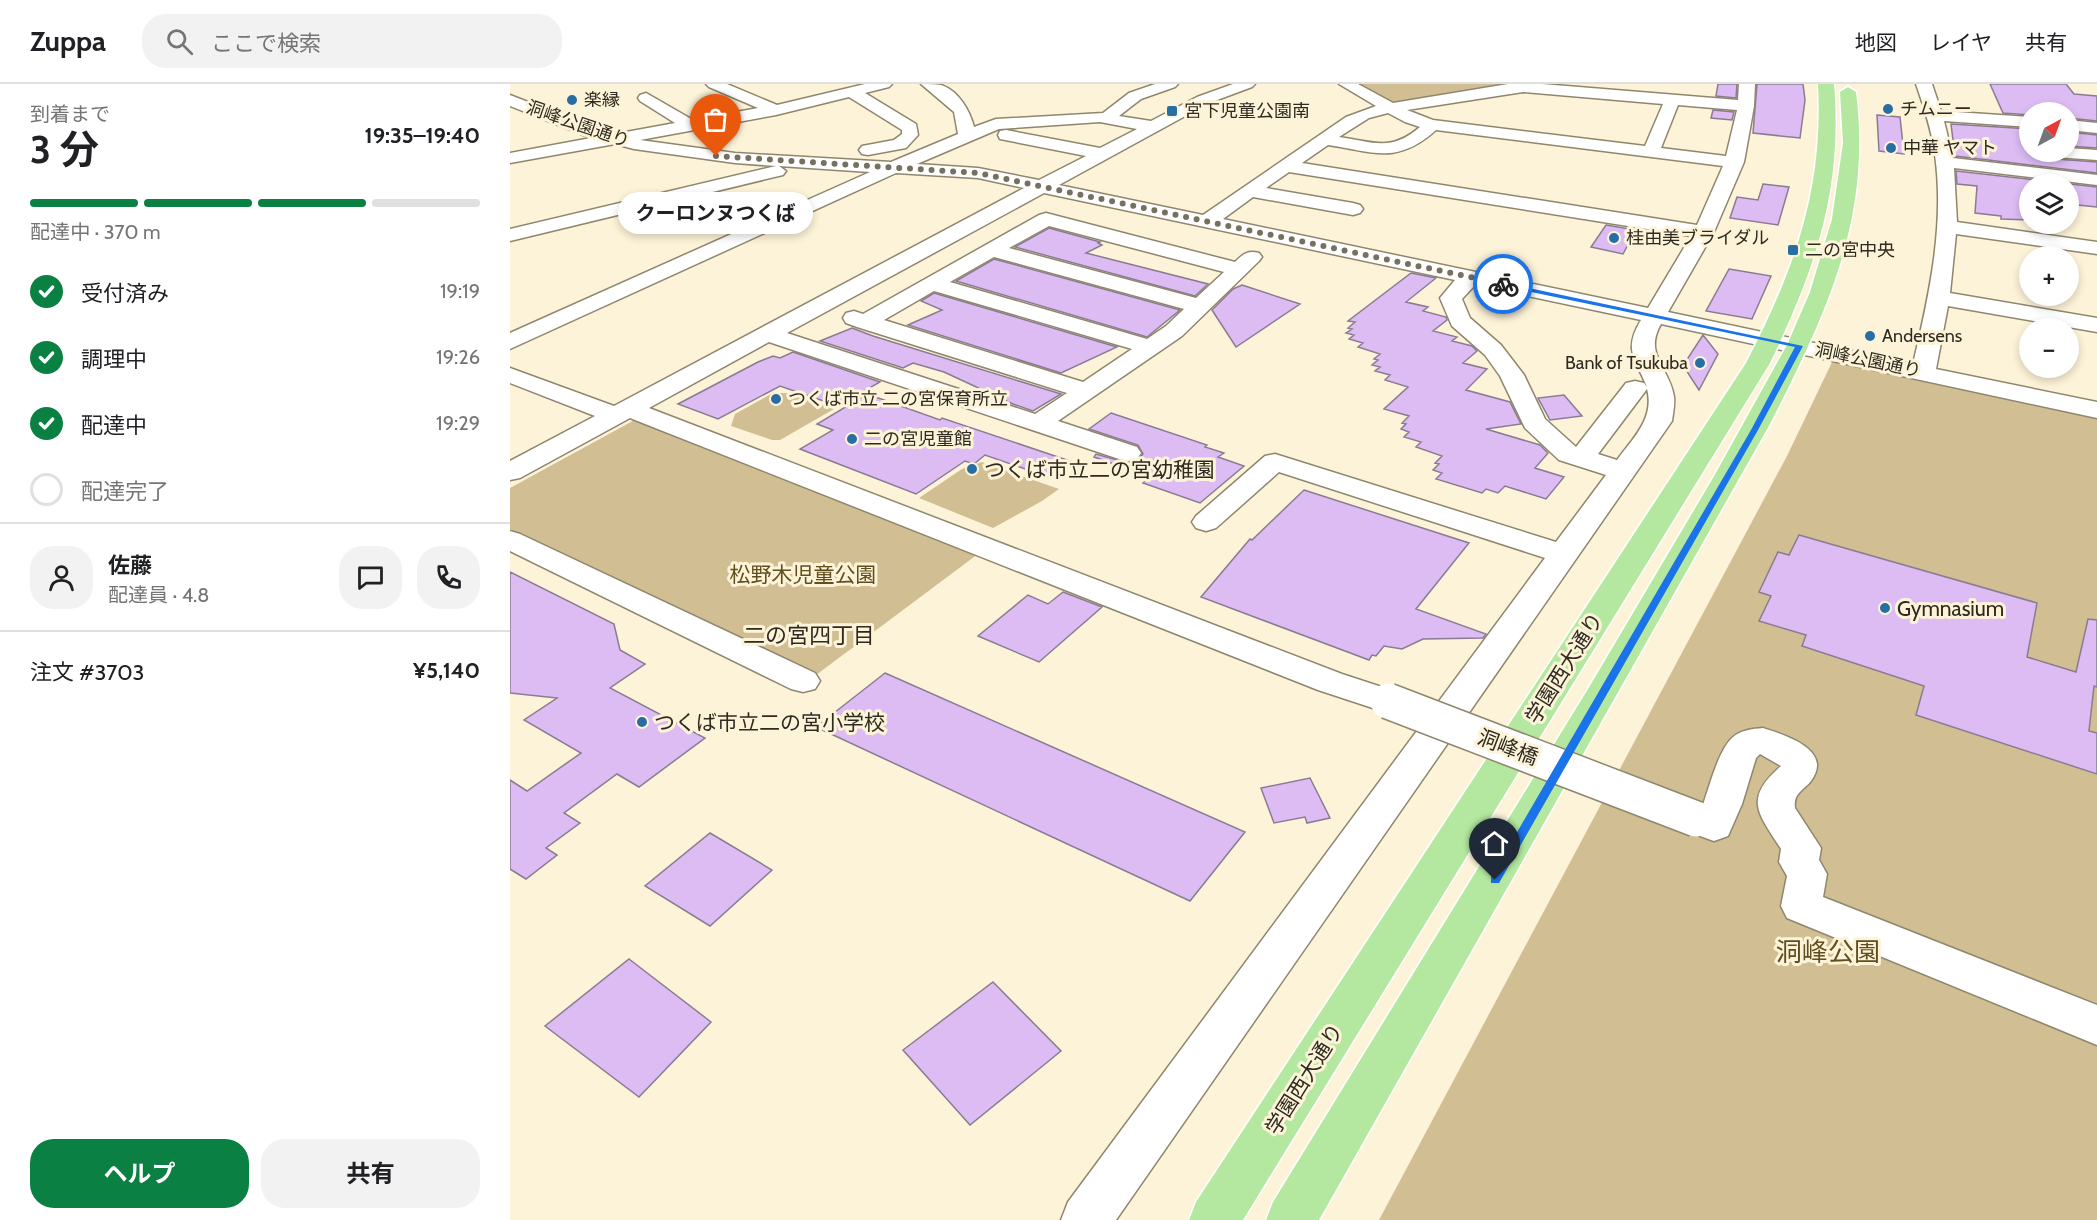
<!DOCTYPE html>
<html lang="ja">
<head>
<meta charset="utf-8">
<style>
	:root { --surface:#fff; --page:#f2f2f2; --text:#202124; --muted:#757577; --line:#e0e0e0; --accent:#0b8043 }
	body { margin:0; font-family:Cabin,"Noto Sans JP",sans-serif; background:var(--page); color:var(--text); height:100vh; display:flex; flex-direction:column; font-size:22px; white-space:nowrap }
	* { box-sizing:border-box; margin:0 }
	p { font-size:20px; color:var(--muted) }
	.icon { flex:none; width:33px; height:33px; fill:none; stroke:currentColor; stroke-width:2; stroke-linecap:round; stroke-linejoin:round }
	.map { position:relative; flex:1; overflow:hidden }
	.side { display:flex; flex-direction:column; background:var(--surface); width:510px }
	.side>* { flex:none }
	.needle { width:39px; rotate:41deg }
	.buttons { position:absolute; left:1509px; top:18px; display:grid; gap:12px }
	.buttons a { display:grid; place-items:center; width:60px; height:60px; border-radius:50%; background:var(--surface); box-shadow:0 3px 9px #0003; font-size:30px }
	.pin { position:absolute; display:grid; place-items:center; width:51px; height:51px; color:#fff; margin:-62px -26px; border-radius:50% 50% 50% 0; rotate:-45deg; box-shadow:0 0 6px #0007 }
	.pin .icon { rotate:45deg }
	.courier { position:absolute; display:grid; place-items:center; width:60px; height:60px; margin:-30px; border:4px solid #1a73e8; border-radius:50%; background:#fff; color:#222; box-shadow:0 2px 8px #0007 }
	.bubble { position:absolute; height:42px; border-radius:21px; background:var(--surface); box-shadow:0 3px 9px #0003; font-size:20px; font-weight:700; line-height:42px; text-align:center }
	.headline em { font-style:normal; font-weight:700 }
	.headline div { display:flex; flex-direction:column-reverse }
	.headline { display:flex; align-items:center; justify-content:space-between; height:102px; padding:0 30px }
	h1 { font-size:39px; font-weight:700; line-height:45px }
	.bar { display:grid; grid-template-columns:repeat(4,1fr); gap:9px 6px; align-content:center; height:72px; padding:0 30px }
	.bar i { height:8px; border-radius:4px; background:var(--line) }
	.bar .selected { background:var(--accent) }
	.bar p { grid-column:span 4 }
	.line { display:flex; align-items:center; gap:15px; padding:0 30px; border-top:2px solid var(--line) }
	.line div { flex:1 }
	.round { display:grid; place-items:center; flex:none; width:63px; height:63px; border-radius:24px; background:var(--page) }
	ol { padding:0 30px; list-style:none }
	li { display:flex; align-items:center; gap:18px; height:66px }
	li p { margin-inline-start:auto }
	li .icon { padding:6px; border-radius:50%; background:var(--accent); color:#fff; stroke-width:4 }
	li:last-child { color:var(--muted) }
	li i { width:33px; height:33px; border:3px solid var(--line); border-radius:50% }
	.cta { display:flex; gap:12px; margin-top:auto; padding:12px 30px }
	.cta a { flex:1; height:69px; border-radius:24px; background:var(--accent); color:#fff; font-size:24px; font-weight:700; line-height:69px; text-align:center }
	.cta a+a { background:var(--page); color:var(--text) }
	header { display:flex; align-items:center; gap:36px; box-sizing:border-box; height:84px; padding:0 30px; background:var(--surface); border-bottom:2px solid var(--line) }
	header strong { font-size:28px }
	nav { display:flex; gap:33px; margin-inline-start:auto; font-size:21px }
	.search { width:420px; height:54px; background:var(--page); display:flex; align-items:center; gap:15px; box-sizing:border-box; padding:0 21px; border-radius:24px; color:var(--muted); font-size:22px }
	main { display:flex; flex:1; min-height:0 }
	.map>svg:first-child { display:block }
</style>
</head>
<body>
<header>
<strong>Zuppa</strong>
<div class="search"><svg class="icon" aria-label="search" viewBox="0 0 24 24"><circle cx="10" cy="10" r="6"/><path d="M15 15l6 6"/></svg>ここで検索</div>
<nav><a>地図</a><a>レイヤ</a><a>共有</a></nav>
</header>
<main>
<section class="side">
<div class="headline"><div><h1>3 分</h1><p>到着まで</p></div><em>19:35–19:40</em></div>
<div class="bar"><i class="selected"></i><i class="selected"></i><i class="selected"></i><i></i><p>配達中 · 370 m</p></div>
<ol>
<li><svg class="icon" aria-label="check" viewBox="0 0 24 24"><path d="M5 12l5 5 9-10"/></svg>受付済み<p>19:19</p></li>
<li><svg class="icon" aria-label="check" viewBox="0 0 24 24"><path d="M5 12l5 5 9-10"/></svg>調理中<p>19:26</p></li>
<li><svg class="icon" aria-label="check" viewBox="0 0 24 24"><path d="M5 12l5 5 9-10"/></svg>配達中<p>19:29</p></li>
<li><i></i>配達完了</li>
</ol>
<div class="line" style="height:108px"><a class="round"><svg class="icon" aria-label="person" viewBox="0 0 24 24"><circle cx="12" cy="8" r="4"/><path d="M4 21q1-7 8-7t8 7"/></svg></a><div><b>佐藤</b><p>配達員 · 4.8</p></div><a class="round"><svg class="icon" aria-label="chat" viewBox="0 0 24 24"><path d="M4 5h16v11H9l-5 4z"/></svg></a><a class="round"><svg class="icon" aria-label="phone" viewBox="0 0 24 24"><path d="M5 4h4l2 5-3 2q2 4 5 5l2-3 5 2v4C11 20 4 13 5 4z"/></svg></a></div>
<div class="line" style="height:78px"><div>注文 #3703</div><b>¥5,140</b></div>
<div class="cta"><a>ヘルプ</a><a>共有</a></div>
</section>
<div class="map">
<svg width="1587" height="1136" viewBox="0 0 1587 1136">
	<rect width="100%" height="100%" fill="#fdf3d8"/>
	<!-- green -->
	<path fill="#d1bf93" d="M844 0H1006L879 20Z
		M1324 274 1587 333V1136H869L1277 372Z
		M263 309H281L324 325 270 356H262L221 342 225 330Z
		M130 333 472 467 306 591 0 445V404Z
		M472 378 549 405 532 417 483 444 409 414 452 385Z"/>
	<!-- building -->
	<path fill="#ddbcf4" stroke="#897c92" stroke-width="1.5" d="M1208 0H1227L1226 14 1206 12Z
		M1247 0H1293L1295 16 1290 54 1243 49Z
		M1480 0H1556L1564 10 1587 12V37L1558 34V28H1520V31L1493 29Z
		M1203 26 1224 28 1222 36 1201 34Z
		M1367 31 1390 33 1394 70 1369 67Z
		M1441 40 1520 45V68H1534L1537 73 1545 75 1587 78V89L1445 72Z
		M1558 48 1587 51V64L1558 62Z
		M1446 87 1587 103V123L1558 120V100H1520V136L1491 135V132L1465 129 1467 102 1447 100Z
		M1253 100 1279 103 1268 141 1220 134 1227 113 1248 116Z
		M1096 141 1126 146 1113 170 1081 163Z
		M539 144 590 158 588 159 592 161 576 169 698 200 685 212 505 163Z
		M484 175 670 226 637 253 446 197Z
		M1219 185 1261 192 1242 235 1196 227Z
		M901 189 926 194 896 218 918 223 913 227 936 233 937 236 923 247 947 253 942 257 962 262 967 267 953 279 977 285 956 306 1000 318 1011 340 976 345 1030 361 1038 369 1025 384 1054 393 1036 415 995 402 988 409 976 405 972 409 926 395 932 389 923 386 929 380 925 379 932 372 906 363 911 358 894 353 899 348 891 345 896 340 892 339 899 332 874 325 898 303 875 296 880 291 865 287 870 283 862 281 868 276 864 275 870 270 848 263 853 259 839 255 844 251 836 249 842 245 838 244 845 238 838 237Z
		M732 201 790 220 726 263 702 226 723 205Z
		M424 209 607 263 551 289 398 241 432 226 411 217Z
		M342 244 363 252 551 310 523 327 503 320 434 288 403 279 393 284 310 257Z
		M1193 251 1208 270 1189 306 1176 286V277Z
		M283 268 370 298 328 322 270 302 208 335 168 320 248 278 263 272 270 274Z
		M357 310 430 336 432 334 560 377 538 393 475 371 464 380 455 377 406 410 290 365 323 346 307 340Z
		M1054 311 1072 332 1040 336 1028 314Z
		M601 329 697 361 695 363 714 369 708 373 734 382 690 419 633 399 641 393 584 373 586 370 618 379 627 377 633 370 628 361 579 345Z
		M794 406 959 459 906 525 976 550 973 554 913 555 892 565 874 562 866 572 862 571 859 576 691 513 740 455 742 456Z
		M1289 451 1527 519 1517 573 1566 588 1578 535 1587 536V603L1584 602 1579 647 1587 649V690L1406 631 1414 602 1292 562 1296 551 1249 537 1261 512 1249 508 1268 468 1279 471Z
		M0 488 104 540 110 566 135 580 100 604 195 654 129 703 107 690 54 729 70 739 36 764 47 771 16 795 0 785V696L17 707 71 669 14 636 47 614 0 609Z
		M553 508 592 523 529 578 468 552 518 511 538 520Z
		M375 589 735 748 680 817 306 643Z
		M800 694 820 734 797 739 795 733 764 739 751 704Z
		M200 749 262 786 200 842 135 802Z
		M119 875 201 938 129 1013 35 942Z
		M483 898 551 967 460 1041 393 966Z"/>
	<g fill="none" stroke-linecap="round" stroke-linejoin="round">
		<!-- minor casing -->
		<g stroke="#8f866e" stroke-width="3">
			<path id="minor" d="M196 0H217L267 21 355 0H382L379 3 355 9 406 40 408 51 396 64 358 71 352 70 349 66 352 62 384 56 392 50V46L339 13 266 31 130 56 225 69 381 78 448 50 444 28 411 0C418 0 426 0 431 1 449 7 460 27 464 43L486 35 593 29 619 9 645 0H668L665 3 631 15 609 32 641 37 687 13 723 0H745L742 3 699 19 549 101 693 131 836 33 866 22 829 0H848L883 19 998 0H1032L1228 16 1229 0H1245L1244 22 1234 78 1204 148 1158 228 1403 280C1419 212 1435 141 1425 71 1422 47 1414 23 1406 0H1422L1431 27 1520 33V43L1434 37 1443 74 1587 91V101L1444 84 1447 138 1587 158V170L1446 150 1440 209 1587 234V248L1438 222 1426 285 1587 318V334L1151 240C1133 271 1160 284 1164 313 1165 321 1163 329 1162 337L606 1136H551L558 1118 1035 474 769 388 706 444 696 447 686 444 682 438 686 432 755 372 765 370 1046 458 1096 391 1049 376 1015 344 990 292 975 271 942 242 930 214 945 196 534 109 277 249 525 330 557 309 347 243 336 239 333 234 336 229 344 227 353 230 529 131 536 129 725 178C733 170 738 166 749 169L752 173 749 177 672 252 548 337 627 363 631 369 627 375 618 377 609 375 259 258 139 324 832 590 890 609 895 617 890 625 878 629 808 606 120 334 10 394 0 396V377L85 332 0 299V284L104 322 514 104 468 94 386 89 0 265V249L360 88 269 82 276 87 273 91 0 157V145L266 82 225 79 124 65 105 60 0 79V69L81 54 0 22V11L87 45 105 50 165 39 130 17 128 14 130 11 136 9 183 36 248 24 199 3ZM1013 8 1153 20 1135 62 923 36 897 26ZM1168 21 1227 26 1216 72 1151 64ZM878 29 895 38 910 43C881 68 864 58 829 53L859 34ZM590 38 627 45 590 64 496 46 490 47 488 51 490 55 576 72 529 96 468 84 407 80 489 45ZM926 46 1213 82 1187 141 792 79 818 61C864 68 887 81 926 46ZM779 88 1181 152 1138 224 713 135 743 113 843 131 850 129 853 125 850 121 843 119 756 104ZM539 142 714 188 686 214 499 164ZM484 173 674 225 656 242 637 255 440 198ZM965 201 1131 236C1113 266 1125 274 1137 303L1134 299 1125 297 1116 299 1066 363 1035 335 1014 291 991 261 960 234 952 215ZM424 207 622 265 573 298 374 236ZM1137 305C1145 334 1123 354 1107 376L1088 370Z
				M1558 36 1587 39V49L1558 46Z
				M1558 64 1587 66V76L1545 73 1539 72 1536 68H1558Z
				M0 447 10 450 305 589 310 597 305 605 293 608 281 605 0 467Z
				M1253 644C1275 651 1324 666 1301 697 1293 707 1283 709 1285 724L1311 764 1309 776 1317 790 1313 813 1587 921V961L1277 834 1271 822 1277 792 1269 778 1271 765C1248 729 1233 715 1271 682L1250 670 1246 674 1232 720 1218 752 1204 757 1190 752 1185 742C1196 719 1205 670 1222 654 1230 646 1242 645 1253 644Z"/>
		</g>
		<!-- major casing -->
		<g stroke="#fff" stroke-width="3">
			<path id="major" d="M1308 0H1324C1333 106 1305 185 1260 279L733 1136H679L686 1118 1236 279C1284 186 1314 106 1308 0Z
				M1338 3 1346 8C1362 135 1316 230 1260 340L809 1136H756L763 1118 1078 605 1203 394 1277 261 1300 208 1322 135 1333 59 1330 8Z"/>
		</g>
		<!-- minor -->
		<use href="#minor" fill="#fff" fill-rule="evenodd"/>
		<!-- major -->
		<use href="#major" fill="#b4e8a0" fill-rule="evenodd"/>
		<!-- minor-bridge casing -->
		<g stroke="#8f866e" stroke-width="38" stroke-linecap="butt">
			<path id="minor-bridge" d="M878 617 1186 735"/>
		</g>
		<!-- minor-bridge -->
		<use href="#minor-bridge" stroke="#fff" stroke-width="35"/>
	</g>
	<!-- route -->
	<path fill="#1a73e8" d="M990 198 1293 262 1248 346 989 799H981V793L1241 346 1285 263 993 202Z"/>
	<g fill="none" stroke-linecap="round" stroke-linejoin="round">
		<!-- done -->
		<path stroke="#767060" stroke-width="6" stroke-dasharray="0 10.8" d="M206 72 468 89 993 200"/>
	</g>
	<!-- markers -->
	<g fill="#296ea3" stroke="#fdf3d8" stroke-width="2">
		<circle cx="62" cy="16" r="6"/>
		<circle cx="1378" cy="25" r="6"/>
		<rect x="656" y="21" width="12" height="12" rx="3"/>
		<circle cx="1381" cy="64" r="6"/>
		<circle cx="1104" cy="154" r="6"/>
		<rect x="1277" y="160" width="12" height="12" rx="3"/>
		<circle cx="1360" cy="252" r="6"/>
		<circle cx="1190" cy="279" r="6"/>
		<circle cx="266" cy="315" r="6"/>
		<circle cx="342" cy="355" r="6"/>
		<circle cx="462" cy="385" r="6"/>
		<circle cx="1375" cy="524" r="6"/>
		<circle cx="132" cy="638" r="6"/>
	</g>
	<g text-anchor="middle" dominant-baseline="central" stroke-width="6" stroke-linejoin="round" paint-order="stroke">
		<!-- far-poi labels -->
		<g font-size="18" fill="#2e2a20" stroke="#fdf3d8" text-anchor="start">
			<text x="74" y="16">楽縁</text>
			<text x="1390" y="25">チムニー</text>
			<text x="674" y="27">宮下児童公園南</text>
			<text x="1393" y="64">中華 ヤマト</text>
			<text x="1116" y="154">桂由美ブライダル</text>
			<text x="1295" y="166">二の宮中央</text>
			<text x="1372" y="252">Andersens</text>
			<text x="1178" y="279" text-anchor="end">Bank of Tsukuba</text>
			<text x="278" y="315">つくば市立 二の宮保育所立</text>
			<text x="354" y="355">二の宮児童館</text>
		</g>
		<!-- far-street labels -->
		<g font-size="18" fill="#2e2a20" stroke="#fdf3d8">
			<text transform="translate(68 40) rotate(19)">洞峰公園通り</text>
			<text transform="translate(1358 276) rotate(12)">洞峰公園通り</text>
		</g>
		<!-- poi labels -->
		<g font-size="21" fill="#2e2a20" stroke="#fdf3d8" text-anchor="start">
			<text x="474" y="385">つくば市立二の宮幼稚園</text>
			<text x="1387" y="524">Gymnasium</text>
			<text x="144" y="638">つくば市立二の宮小学校</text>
		</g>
		<!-- park labels -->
		<g font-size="21" fill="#5f4e1e" stroke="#fdf3d8">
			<text x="293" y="490">松野木児童公園</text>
		</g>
		<!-- street labels -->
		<g font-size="21" fill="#2e2a20" stroke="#fdf3d8">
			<text transform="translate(1054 584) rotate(-58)">学園西大通り</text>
			<text transform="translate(998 663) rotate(21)">洞峰橋</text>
			<text transform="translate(794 995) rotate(-58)">学園西大通り</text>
		</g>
		<!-- neighbourhood labels -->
		<g font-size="22" fill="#2e2a20" stroke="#fdf3d8">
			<text x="299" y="551">二の宮四丁目</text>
		</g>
		<!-- near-park labels -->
		<g font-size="26" fill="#5f4e1e" stroke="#fdf3d8">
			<text x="1318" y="868">洞峰公園</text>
		</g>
	</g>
</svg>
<div class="buttons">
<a><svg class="needle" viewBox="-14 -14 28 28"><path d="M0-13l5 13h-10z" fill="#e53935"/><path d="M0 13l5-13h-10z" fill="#757577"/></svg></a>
<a><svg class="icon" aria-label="layers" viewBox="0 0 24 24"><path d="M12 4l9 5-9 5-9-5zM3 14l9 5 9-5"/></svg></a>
<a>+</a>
<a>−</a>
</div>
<div class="pin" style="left:206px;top:72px;background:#ea580c"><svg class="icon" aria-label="bag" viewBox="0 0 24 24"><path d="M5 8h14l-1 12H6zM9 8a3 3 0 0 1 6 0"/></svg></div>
<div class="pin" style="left:985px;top:796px;background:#1f2937"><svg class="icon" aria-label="home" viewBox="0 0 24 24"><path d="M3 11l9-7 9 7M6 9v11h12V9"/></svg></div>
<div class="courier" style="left:993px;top:200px"><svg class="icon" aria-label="bike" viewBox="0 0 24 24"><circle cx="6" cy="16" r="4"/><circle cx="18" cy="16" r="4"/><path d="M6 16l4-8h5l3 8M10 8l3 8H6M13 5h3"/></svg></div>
<div class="bubble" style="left:108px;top:108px;width:195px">クーロンヌつくば</div>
</div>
</main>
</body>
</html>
